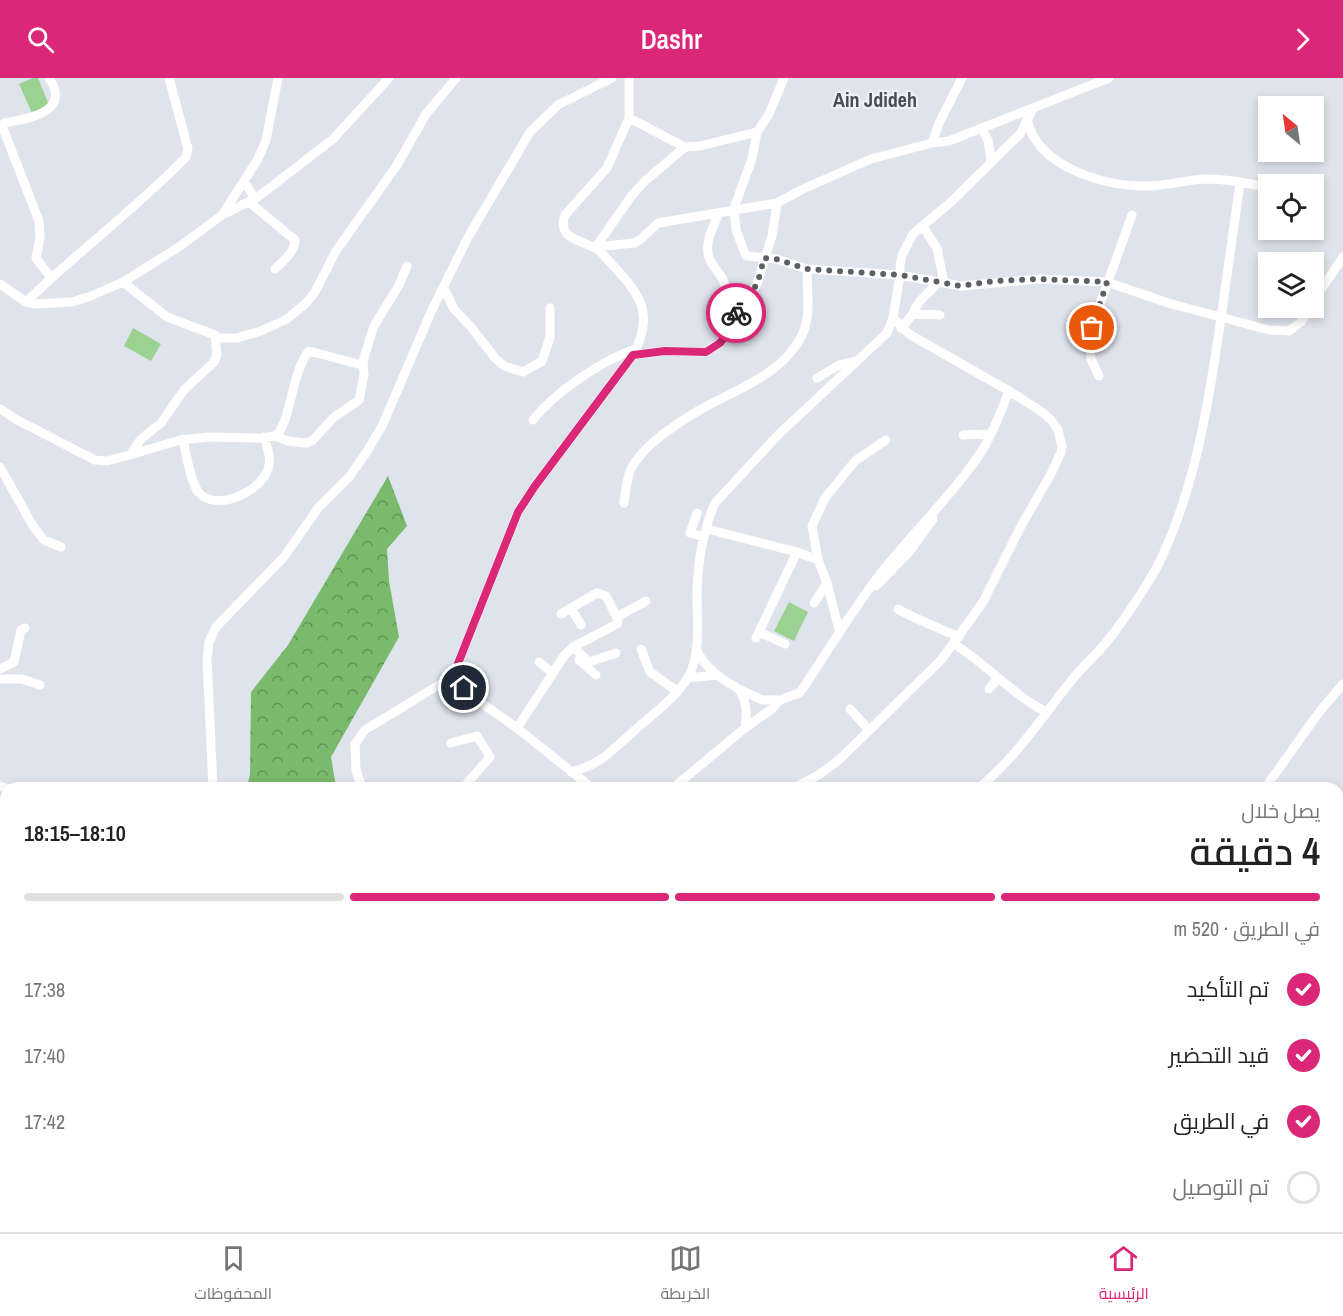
<!DOCTYPE html>
<html lang="ar">
<head>
<meta charset="utf-8">
<style>
	:root { --surface:#fff; --page:#f6f6f6; --text:#222; --muted:#767676; --line:#e0e0e0; --accent:#db2777 }
	body { margin:0; font-family:"Archivo Narrow",Cairo,sans-serif; background:var(--page); color:var(--text); direction:rtl; height:100vh; display:flex; flex-direction:column; font-size:22px; white-space:nowrap }
	* { box-sizing:border-box; margin:0 }
	p { font-size:20px; color:var(--muted) }
	.icon { flex:none; width:33px; height:33px; fill:none; stroke:currentColor; stroke-width:2; stroke-linecap:round; stroke-linejoin:round }
	.map { position:relative; flex:1; overflow:hidden; direction:ltr }
	.panel { position:absolute; left:0px; top:704px; width:1344px; height:452px; display:flex; flex-direction:column; background:var(--surface); border-radius:18px 18px 0 0; box-shadow:0 3px 9px #0003; direction:rtl }
	.panel>* { flex:none }
	.needle { width:39px; rotate:331deg }
	.buttons { position:absolute; left:1258px; top:18px; display:grid; gap:12px }
	.buttons a { display:grid; place-items:center; width:66px; height:66px; border-radius:0px; background:var(--surface); box-shadow:0 3px 9px #0003; font-size:30px }
	.pin { position:absolute; display:grid; place-items:center; width:51px; height:51px; color:#fff; margin:-26px; border:3px solid #fff; border-radius:50%; box-shadow:0 2px 6px #0007 }
	.courier { position:absolute; display:grid; place-items:center; width:60px; height:60px; margin:-30px; border:4px solid #db2777; border-radius:50%; background:#fff; color:#222; box-shadow:0 2px 8px #0007 }
	.headline em { font-style:normal; font-weight:600 }
	.headline div { display:flex; flex-direction:column-reverse }
	.headline { display:flex; align-items:center; justify-content:space-between; height:102px; padding:0 24px }
	h1 { font-size:39px; font-weight:600; line-height:45px }
	.bar { display:grid; grid-template-columns:repeat(4,1fr); gap:9px 6px; align-content:center; height:72px; padding:0 24px }
	.bar i { height:8px; border-radius:4px; background:var(--line) }
	.bar .on { background:var(--accent) }
	.bar p { grid-column:span 4 }
	ol { padding:0 24px; list-style:none }
	li { display:flex; align-items:center; gap:18px; height:66px }
	li p { margin-inline-start:auto }
	li .icon { padding:6px; border-radius:50%; background:var(--accent); color:#fff; stroke-width:4 }
	li:last-child { color:var(--muted) }
	li i { width:33px; height:33px; border:3px solid var(--line); border-radius:50% }
	header { display:flex; justify-content:space-between; align-items:center; height:78px; padding:0 24px; background:var(--accent); color:#fff; font-size:27px; font-weight:600 }
	.menu { display:flex; justify-content:space-around; align-items:center; height:84px; border-top:2px solid var(--line); background:var(--surface); font-size:16px; color:var(--muted) }
	.menu a { display:grid; justify-items:center; gap:3px }
	.menu .on { color:var(--accent) }
	.map>svg:first-child { display:block }
</style>
</head>
<body>
<header><svg class="icon" aria-label="forward" viewBox="0 0 24 24"><path d="M9 5l7 7-7 7"/></svg>Dashr<svg class="icon" aria-label="search" viewBox="0 0 24 24"><circle cx="10" cy="10" r="6"/><path d="M15 15l6 6"/></svg></header>
<div class="map">
<svg width="1343" height="1154" viewBox="0 0 1343 1154">
	<defs>
		<pattern id="forest-crowns" width="20" height="18" patternUnits="userSpaceOnUse" patternTransform="scale(1.5)"><rect width="20" height="18" fill="#79ba6d"/><path d="M2 6a3 3 0 1 1 6 0M12 15a3 3 0 1 1 6 0" fill="none" stroke="#629659"/></pattern>
	</defs>
	<rect width="100%" height="100%" fill="#dfe3ec"/>
	<!-- forest -->
	<path fill="url(#forest-crowns)" d="M388 398 407 448 387 471 389 503 399 559 331 679 336 709H247L250 696 251 614 288 567Z"/>
	<!-- pitch -->
	<path fill="#9bd191" d="M32 0H38L49 27 32 35 19 6Z
		M133 250 161 266 151 283 124 268Z
		M789 524 808 534 794 563 774 553Z"/>
	<g fill="none" stroke-linecap="round" stroke-linejoin="round">
		<!-- stream -->
		<path stroke="#3291af" stroke-width="2" d="M1338 1068 1343 1064
			M1244 1154 1249 1149"/>
		<!-- minor -->
		<path stroke="#fff" stroke-width="9" d="M49 0C72 34 28 41 4 45L2 48 39 143 40 160 36 180 51 200
			M629 0V40L685 69 700 68 757 54 769 36 784 0
			M1033 31 1020 56 952 123 913 156 902 177 900 187V197L961 208 1039 201 1107 204 1168 225 1269 252 1289 253 1301 244 1310 230
			M1027 41C1037 89 1103 108 1146 108 1166 108 1186 102 1205 101 1226 101 1249 105 1269 110
			M981 50 988 62 991 83
			M932 65 939 45 962 0
			M244 103 255 121 263 115 333 61 389 0
			M249 124 295 162C295 174 283 183 275 191
			M719 135C713 149 703 167 710 182 713 189 720 195 723 202 728 213 729 223 737 233
			M222 137 252 122
			M923 149 937 170 944 205
			M596 169 634 165 641 161 658 145 777 125 803 111 871 81 932 65 949 63 1109 0
			M596 169 632 117 646 102 685 69
			M0 206 26 224 35 226 72 224 91 218 123 204 179 169 222 137 258 81 266 62 278 0
			M444 210 454 231 471 249 495 280 504 288 523 294 542 283 550 259V230
			M1314 222 1343 179
			M26 224C77 174 136 131 186 79L188 71 169 0
			M913 236C916 223 930 215 938 204
			M901 250 913 236 940 237
			M216 260H237L261 253 287 241 305 226 315 214 336 173 397 87 426 36 456 0
			M633 277 665 273 706 274 720 265 729 254 737 233 745 225 757 206 772 158 777 125
			M1099 298 1091 281 1089 264 1096 237 1132 137
			M817 300 839 287 857 283
			M0 331 17 342 95 382 107 383 130 377 141 361 161 345 184 312 214 284 217 277 215 257 167 239 123 204
			M533 342C555 314 602 282 636 271
			M963 357 991 356
			M275 358C291 347 291 294 309 273L362 287
			M183 361C186 375 190 404 199 415 217 434 261 414 268 391 272 380 267 369 264 359
			M130 377 180 362 209 359 260 360 275 358 288 363 306 365 313 362 334 339 359 322 364 297 363 283 374 248 399 207 407 188
			M0 389 33 448 44 462 61 469
			M624 425C626 412 626 400 632 389 639 376 652 365 663 356 674 348 686 340 698 333 734 312 784 297 803 255 811 236 807 212 807 191
			M697 435 690 455 704 459
			M707 451 797 474 818 482 827 505 839 552
			M818 482 812 448 825 420 855 383 886 362
			M876 508 910 473 933 441
			M814 525 827 505
			M571 530 581 547
			M898 531C917 542 939 550 959 559
			M617 539 646 523
			M759 554 785 566
			M756 560 797 474
			M954 566C987 586 1012 617 1047 634
			M573 569 589 584 616 575
			M641 571 650 594 677 613
			M697 573C704 587 714 595 727 604 731 606 737 609 739 612 747 622 747 638 745 650
			M579 582 596 597
			M539 584 553 595
			M0 591 14 584 21 552 25 550
			M687 600 717 597
			M0 601H22L40 607
			M739 611 762 622H780
			M989 611 998 600
			M850 631 869 652
			M517 650 564 578 573 569 617 546 618 542 606 518 597 515 561 536
			M451 665 477 658 490 679 463 710
			M571 694C601 687 613 671 635 652 651 638 681 615 690 596 701 571 697 541 697 514 698 485 703 452 715 425L779 356 887 255 893 240 900 197 807 191 776 181 746 178 736 152 734 130 752 81 757 54
			M0 708 6 710
			M213 710 207 581 209 564 216 549 283 480 319 429 350 398 368 372 383 346 431 234 467 161 530 54 558 27 612 0
			M362 710 356 692 355 666 365 652 457 596
			M592 710 517 650 470 617 459 603 457 596V588L518 434 535 408 633 277C660 227 631 209 600 173 588 163 555 163 565 137L607 90 629 40
			M673 710 745 650 773 630 780 622 799 615 804 609C829 571 852 532 881 495 914 453 954 416 983 371 994 353 1001 333 1009 313
			M794 710 820 696 840 681 942 581 983 524 1020 450 1052 394 1061 374 1062 368 1058 352 1051 342 1042 334 1009 313 909 256 893 240
			M979 710C1018 677 1040 642 1071 603 1081 590 1094 579 1105 566 1122 545 1148 507 1160 483 1196 407 1209 323 1221 240 1227 195 1234 150 1240 105
			M1265 710 1320 633 1343 606
			M0 797 6 794
			M1338 973 1343 968
			M0 1023H6
			M414 1149 420 1154
			M175 1154V1149
			M755 1154 765 1149
			M893 1154 897 1149
			M1201 1154 1204 1149"/>
	</g>
	<g fill="none" stroke-linecap="round" stroke-linejoin="round">
		<!-- done -->
		<path stroke="#5d6065" stroke-width="6" stroke-dasharray="0 10.8" d="M736 235C743 226 752 216 757 205 760 198 762 188 764 180L776 181 807 191 900 197 961 208 994 203 1039 201 1107 204 1092 250"/>
		<!-- route -->
		<path stroke="#db2777" stroke-width="8" d="M464 610 456 596 457 588 518 434 535 408 633 277 665 273 706 274 720 265 729 254 736 235"/>
	</g>
	<g text-anchor="middle" dominant-baseline="central" stroke-width="4.5" stroke-linejoin="round" paint-order="stroke">
		<!-- quarter labels -->
		<g font-size="20" font-weight="bold" fill="#484c53" stroke="#ecf1fa">
			<text x="875" y="21">Ain Jdideh</text>
		</g>
	</g>
</svg>
<div class="buttons">
<a><svg class="needle" viewBox="-14 -14 28 28"><path d="M0-13l5 13h-10z" fill="#e53935"/><path d="M0 13l5-13h-10z" fill="#767676"/></svg></a>
<a><svg class="icon" aria-label="locate" viewBox="0 0 24 24"><circle cx="12" cy="12" r="6"/><path d="M12 2v4M12 18v4M2 12h4M18 12h4"/></svg></a>
<a><svg class="icon" aria-label="layers" viewBox="0 0 24 24"><path d="M12 4l9 5-9 5-9-5zM3 14l9 5 9-5"/></svg></a>
</div>
<div class="pin" style="left:1092px;top:250px;background:#ea580c"><svg class="icon" aria-label="bag" viewBox="0 0 24 24"><path d="M5 8h14l-1 12H6zM9 8a3 3 0 0 1 6 0"/></svg></div>
<div class="pin" style="left:464px;top:610px;background:#1f2937"><svg class="icon" aria-label="home" viewBox="0 0 24 24"><path d="M3 11l9-7 9 7M6 9v11h12V9"/></svg></div>
<div class="courier" style="left:736px;top:235px"><svg class="icon" aria-label="bike" viewBox="0 0 24 24"><circle cx="6" cy="16" r="4"/><circle cx="18" cy="16" r="4"/><path d="M6 16l4-8h5l3 8M10 8l3 8H6M13 5h3"/></svg></div>
<section class="panel">
<div class="headline"><div><h1>4 دقيقة</h1><p>يصل خلال</p></div><em>18:10–18:15</em></div>
<div class="bar"><i class="on"></i><i class="on"></i><i class="on"></i><i></i><p>في الطريق · 520 m</p></div>
<ol>
<li><svg class="icon" aria-label="check" viewBox="0 0 24 24"><path d="M5 12l5 5 9-10"/></svg>تم التأكيد<p>17:38</p></li>
<li><svg class="icon" aria-label="check" viewBox="0 0 24 24"><path d="M5 12l5 5 9-10"/></svg>قيد التحضير<p>17:40</p></li>
<li><svg class="icon" aria-label="check" viewBox="0 0 24 24"><path d="M5 12l5 5 9-10"/></svg>في الطريق<p>17:42</p></li>
<li><i></i>تم التوصيل</li>
</ol>
</section>
</div>
<nav class="menu">
<a class="on"><svg class="icon" aria-label="home" viewBox="0 0 24 24"><path d="M3 11l9-7 9 7M6 9v11h12V9"/></svg>الرئيسية</a>
<a><svg class="icon" aria-label="map" viewBox="0 0 24 24"><path d="M3 6l6-2 6 2 6-2v14l-6 2-6-2-6 2zM9 4v14M15 6v14"/></svg>الخريطة</a>
<a><svg class="icon" aria-label="saved" viewBox="0 0 24 24"><path d="M7 4h10v16l-5-4-5 4z"/></svg>المحفوظات</a>
</nav>
</body>
</html>
